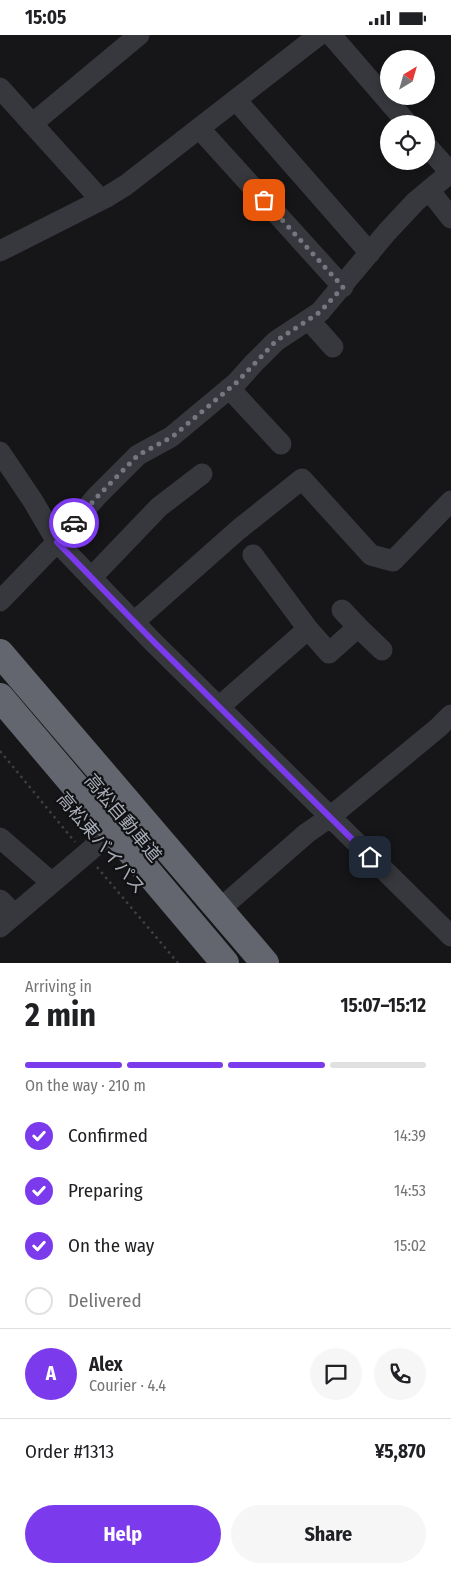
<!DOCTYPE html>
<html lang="en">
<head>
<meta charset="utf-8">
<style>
	:root { --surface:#fff; --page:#f6f6f6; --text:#202124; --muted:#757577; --line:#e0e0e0; --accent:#7c3aed }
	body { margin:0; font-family:"Fira Sans Condensed","Noto Sans JP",sans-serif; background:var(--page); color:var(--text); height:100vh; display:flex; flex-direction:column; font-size:19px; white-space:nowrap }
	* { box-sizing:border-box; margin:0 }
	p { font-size:16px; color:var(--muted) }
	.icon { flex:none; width:28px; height:28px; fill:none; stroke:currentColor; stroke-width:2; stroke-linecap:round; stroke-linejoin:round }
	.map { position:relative; height:928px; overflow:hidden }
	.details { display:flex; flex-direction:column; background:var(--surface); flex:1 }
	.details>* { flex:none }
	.needle { width:32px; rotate:37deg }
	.fabs { position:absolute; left:380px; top:15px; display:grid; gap:10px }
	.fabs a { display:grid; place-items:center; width:55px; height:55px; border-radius:50%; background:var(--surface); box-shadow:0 2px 8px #0003; font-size:25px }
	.pin { position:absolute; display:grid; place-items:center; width:42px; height:42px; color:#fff; margin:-21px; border-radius:10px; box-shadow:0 2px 8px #0006 }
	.courier { position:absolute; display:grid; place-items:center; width:50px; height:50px; margin:-25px; border:4px solid #7c3aed; border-radius:50%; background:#fff; color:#222; box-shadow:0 1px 6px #0007 }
	.overview em { font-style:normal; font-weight:700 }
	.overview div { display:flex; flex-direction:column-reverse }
	.overview { display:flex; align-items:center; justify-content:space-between; height:85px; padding:0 25px }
	h1 { font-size:32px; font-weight:700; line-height:38px }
	.bar { display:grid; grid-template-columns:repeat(4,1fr); gap:8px 5px; align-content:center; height:60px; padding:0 25px }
	.bar i { height:6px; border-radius:4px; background:var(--line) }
	.bar .active { background:var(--accent) }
	.bar p { grid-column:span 4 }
	.line { display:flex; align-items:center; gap:12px; padding:0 25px; border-top:1px solid var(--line) }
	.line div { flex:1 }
	.round { display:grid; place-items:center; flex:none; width:52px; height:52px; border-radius:26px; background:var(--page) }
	ol { padding:0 25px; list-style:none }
	li { display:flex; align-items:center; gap:15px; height:55px }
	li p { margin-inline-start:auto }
	li .icon { padding:5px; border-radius:50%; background:var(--accent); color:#fff; stroke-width:4 }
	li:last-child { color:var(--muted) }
	li i { width:28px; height:28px; border:2px solid var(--line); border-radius:50% }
	.primary-button { display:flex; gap:10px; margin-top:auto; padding:10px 25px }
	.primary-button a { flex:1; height:58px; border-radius:30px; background:var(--accent); color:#fff; font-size:20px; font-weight:700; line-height:58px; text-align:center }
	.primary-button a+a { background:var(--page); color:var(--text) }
	.status { display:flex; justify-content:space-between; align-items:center; height:35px; padding:0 25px; background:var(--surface); direction:ltr }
	.status svg { height:14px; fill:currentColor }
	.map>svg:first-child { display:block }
</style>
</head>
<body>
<div class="status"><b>15:05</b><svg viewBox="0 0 49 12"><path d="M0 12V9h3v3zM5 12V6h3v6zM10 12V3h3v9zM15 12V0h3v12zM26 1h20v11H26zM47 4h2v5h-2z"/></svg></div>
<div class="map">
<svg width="451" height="928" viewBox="0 0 451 928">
	<rect width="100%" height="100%" fill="#161618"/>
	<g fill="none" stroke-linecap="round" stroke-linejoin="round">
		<!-- path -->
		<path stroke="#3d3f44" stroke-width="2.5" stroke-dasharray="2.5 4" stroke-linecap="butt" d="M0 716 75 807
			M97 832 178 928"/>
		<!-- minor -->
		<path stroke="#37383d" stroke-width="21" d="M331 0 408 89
			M0 53 101 165
			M236 65 370 218
			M32 89 139 0
			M199 93 343 252
			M426 110 450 137
			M429 155 451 183
			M0 216 105 163 126 150 319 0
			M309 285 333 312
			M230 354 281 409
			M0 417 33 466 57 507 153 607 451 901
			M91 543 159 472 202 439
			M0 566 57 507 97 461 138 420 171 402 237 347 253 329 276 306 320 277 387 197 416 166 451 137
			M342 575 358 592
			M134 587 238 495 302 444 371 520 393 526 451 466
			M308 594 329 618 358 592 382 615
			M219 672 308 594 253 520
			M0 803 51 847
			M0 865 14 879
			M221 876 229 866 307 798 330 782 439 692 451 680
			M0 892 100 807"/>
		<!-- highway -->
		<path stroke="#63666e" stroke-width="28" d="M0 618 265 928
			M0 662 225 928"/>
	</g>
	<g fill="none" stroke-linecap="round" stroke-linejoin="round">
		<!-- done -->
		<path stroke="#757880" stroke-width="5" stroke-dasharray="0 9" d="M74 488 98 461 138 420 172 402 237 347 276 306 320 277 343 252 264 165"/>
		<!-- route -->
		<path stroke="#7c3aed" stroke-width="6" d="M74 488 57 507 154 607 370 822"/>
	</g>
	<g text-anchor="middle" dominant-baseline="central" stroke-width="4.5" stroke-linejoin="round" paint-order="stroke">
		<!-- street labels -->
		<g font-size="18" fill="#a8adb8" stroke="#111113">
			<text transform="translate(123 783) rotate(50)">高松自動車道</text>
			<text transform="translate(101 808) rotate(50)">高松東バイパス</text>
		</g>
	</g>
</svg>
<div class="fabs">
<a><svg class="needle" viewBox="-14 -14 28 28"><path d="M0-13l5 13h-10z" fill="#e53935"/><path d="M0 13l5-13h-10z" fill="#757577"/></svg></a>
<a><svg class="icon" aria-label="locate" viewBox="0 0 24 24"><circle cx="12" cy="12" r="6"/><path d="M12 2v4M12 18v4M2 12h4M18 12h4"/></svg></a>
</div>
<div class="pin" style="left:264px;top:165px;background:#ea580c"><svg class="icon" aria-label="bag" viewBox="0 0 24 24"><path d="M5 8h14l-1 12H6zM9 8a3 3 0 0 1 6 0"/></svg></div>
<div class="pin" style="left:370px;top:822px;background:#1f2937"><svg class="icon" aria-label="home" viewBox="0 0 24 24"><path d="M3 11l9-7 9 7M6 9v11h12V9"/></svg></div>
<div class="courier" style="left:74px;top:488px"><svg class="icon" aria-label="car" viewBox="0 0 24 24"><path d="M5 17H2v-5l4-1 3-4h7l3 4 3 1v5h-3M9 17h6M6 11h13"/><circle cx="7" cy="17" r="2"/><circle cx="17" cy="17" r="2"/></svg></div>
</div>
<section class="details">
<div class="overview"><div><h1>2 min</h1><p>Arriving in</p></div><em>15:07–15:12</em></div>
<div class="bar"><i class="active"></i><i class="active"></i><i class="active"></i><i></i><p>On the way · 210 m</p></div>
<ol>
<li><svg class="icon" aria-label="check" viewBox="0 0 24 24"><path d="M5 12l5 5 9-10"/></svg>Confirmed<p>14:39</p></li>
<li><svg class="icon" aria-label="check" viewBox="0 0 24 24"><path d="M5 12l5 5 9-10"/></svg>Preparing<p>14:53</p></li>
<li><svg class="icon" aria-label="check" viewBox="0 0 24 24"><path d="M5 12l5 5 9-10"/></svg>On the way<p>15:02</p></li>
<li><i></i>Delivered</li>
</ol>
<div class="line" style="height:90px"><b class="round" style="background:var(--accent);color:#fff">A</b><div><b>Alex</b><p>Courier · 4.4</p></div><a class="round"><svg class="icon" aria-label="chat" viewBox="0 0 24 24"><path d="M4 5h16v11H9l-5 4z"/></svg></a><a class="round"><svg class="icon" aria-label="phone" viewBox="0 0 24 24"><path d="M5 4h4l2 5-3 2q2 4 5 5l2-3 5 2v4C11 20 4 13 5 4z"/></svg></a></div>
<div class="line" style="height:65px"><div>Order #1313</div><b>¥5,870</b></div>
<div class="primary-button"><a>Help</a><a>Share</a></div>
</section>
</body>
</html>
